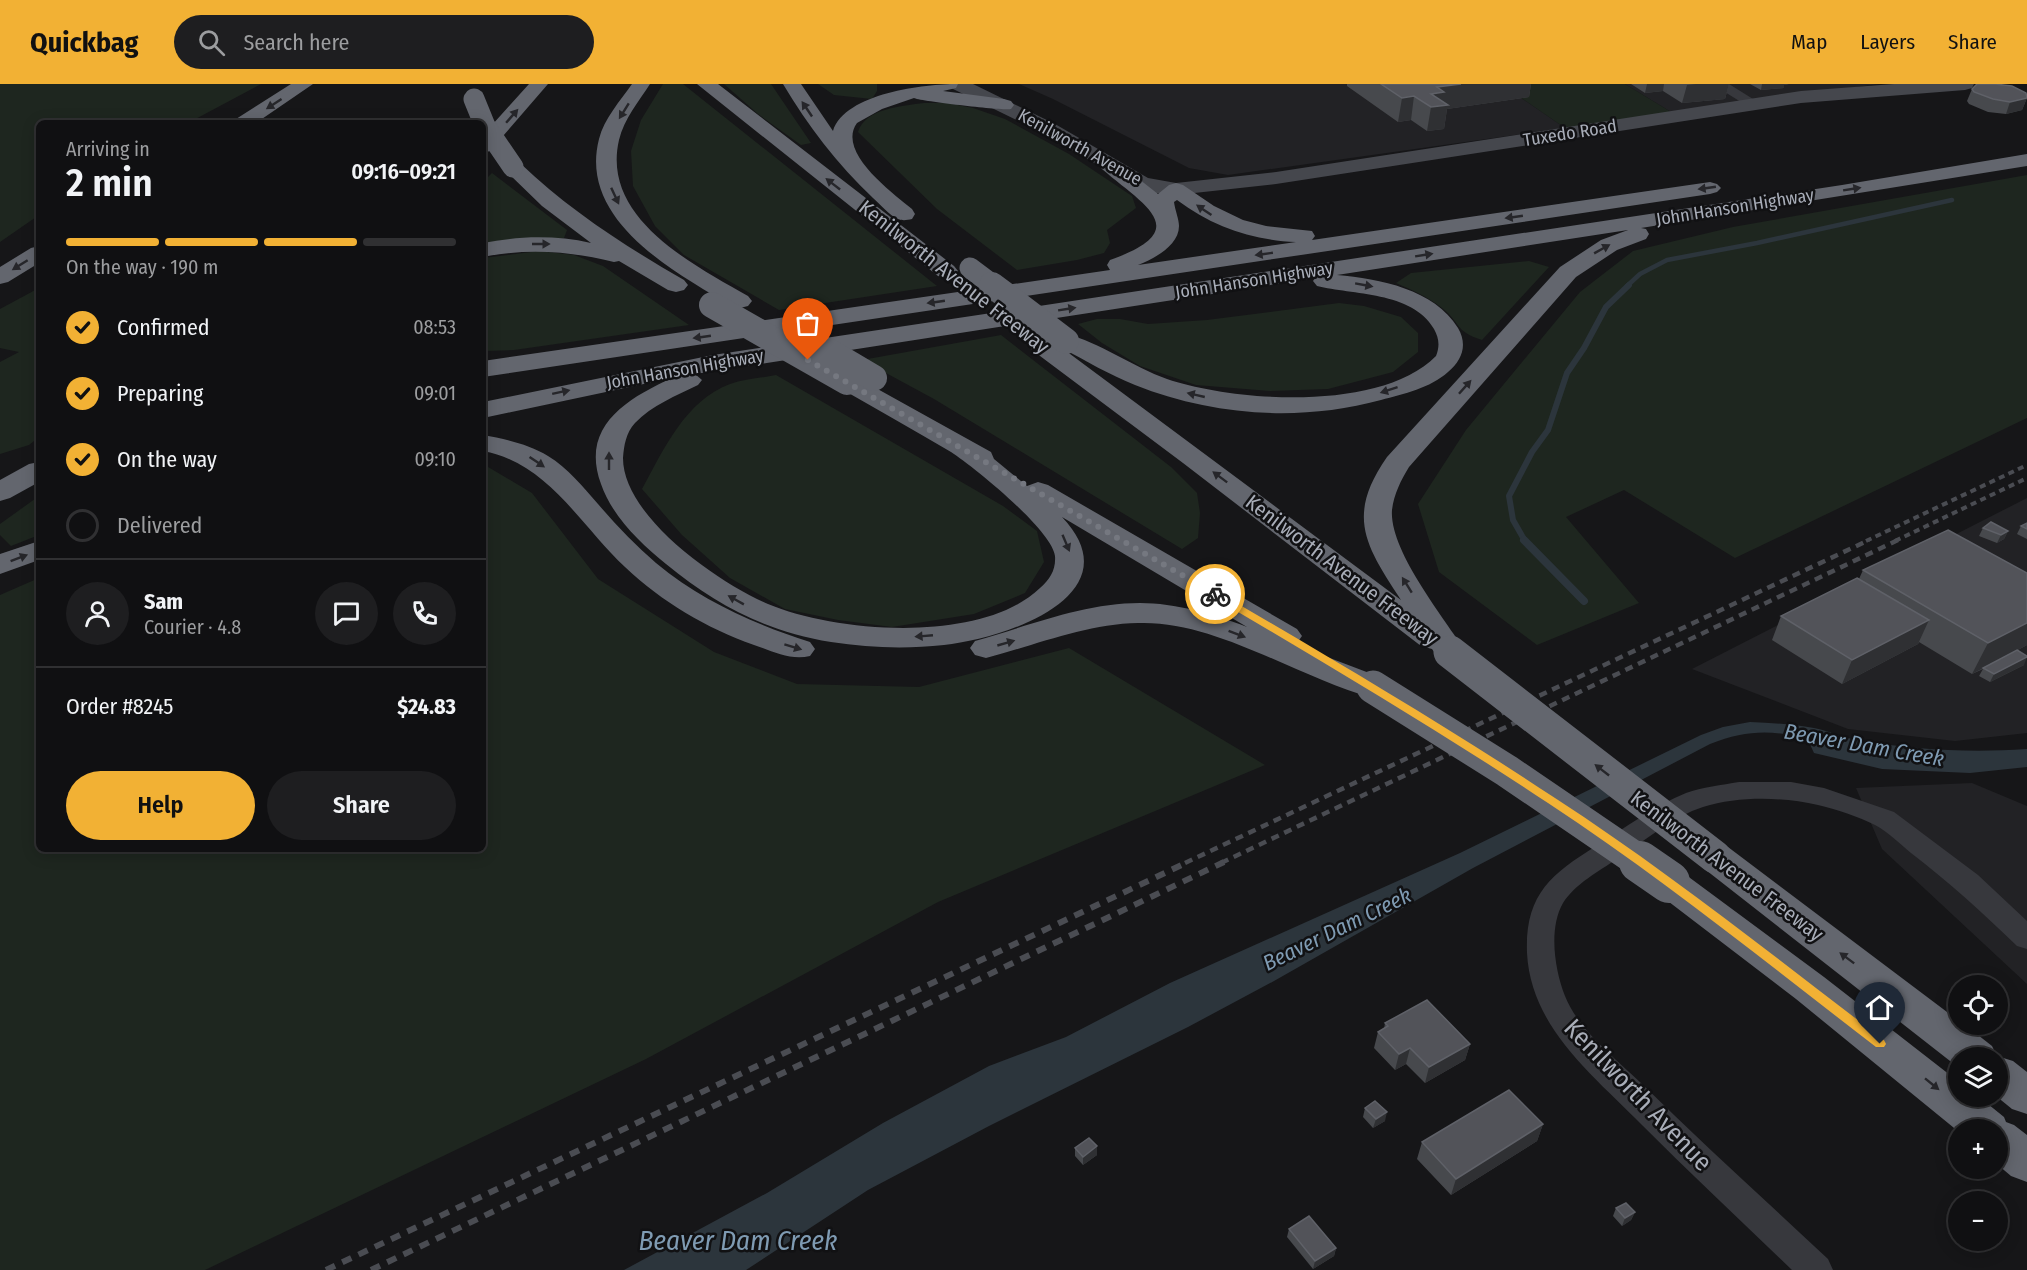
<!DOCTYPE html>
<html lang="en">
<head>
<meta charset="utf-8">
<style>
	:root { --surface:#101012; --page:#1e1e20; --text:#f1f3f6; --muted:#9c9d9f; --line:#303032; --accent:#f2b134 }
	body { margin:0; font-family:"Fira Sans Condensed",sans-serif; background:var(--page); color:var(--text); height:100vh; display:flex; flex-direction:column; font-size:22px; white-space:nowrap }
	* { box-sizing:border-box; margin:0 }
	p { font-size:20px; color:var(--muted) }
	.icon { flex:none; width:33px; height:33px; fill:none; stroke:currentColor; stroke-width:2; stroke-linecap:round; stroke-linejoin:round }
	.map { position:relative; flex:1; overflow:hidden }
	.sheet { position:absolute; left:36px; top:36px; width:450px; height:732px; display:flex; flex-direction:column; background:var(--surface); border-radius:9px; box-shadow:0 3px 15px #0003,0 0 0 2px var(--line) }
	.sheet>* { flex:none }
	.tools { position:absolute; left:1948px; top:891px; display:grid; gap:12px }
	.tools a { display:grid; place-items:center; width:60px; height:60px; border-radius:50%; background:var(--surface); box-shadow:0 3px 15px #0003,0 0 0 2px var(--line); font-size:30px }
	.pin { position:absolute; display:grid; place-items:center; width:51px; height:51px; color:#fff; margin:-62px -26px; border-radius:50% 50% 50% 0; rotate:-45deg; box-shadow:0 0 6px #0007 }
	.pin .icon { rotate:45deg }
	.courier { position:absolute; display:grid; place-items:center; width:60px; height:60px; margin:-30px; border:4px solid #f2b134; border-radius:50%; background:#fff; color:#222; box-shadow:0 2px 8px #0007 }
	.headline em { font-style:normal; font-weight:600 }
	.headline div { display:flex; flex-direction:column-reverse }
	.headline { display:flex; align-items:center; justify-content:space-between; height:102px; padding:0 30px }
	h1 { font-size:39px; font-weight:600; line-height:45px }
	.bar { display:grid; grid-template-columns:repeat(4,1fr); gap:9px 6px; align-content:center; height:72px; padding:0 30px }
	.bar i { height:8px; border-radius:4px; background:var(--line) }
	.bar .current { background:var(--accent) }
	.bar p { grid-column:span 4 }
	.line { display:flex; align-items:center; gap:15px; padding:0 30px; border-top:2px solid var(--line) }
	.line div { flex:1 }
	.round { display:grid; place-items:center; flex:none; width:63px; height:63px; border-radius:32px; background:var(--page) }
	ol { padding:0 30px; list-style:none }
	li { display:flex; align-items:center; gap:18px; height:66px }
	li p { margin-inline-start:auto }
	li .icon { padding:6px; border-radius:50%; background:var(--accent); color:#111; stroke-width:4 }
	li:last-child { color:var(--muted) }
	li i { width:33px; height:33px; border:3px solid var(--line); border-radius:50% }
	.cta { display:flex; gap:12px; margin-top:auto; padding:12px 30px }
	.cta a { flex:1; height:69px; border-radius:36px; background:var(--accent); color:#111; font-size:24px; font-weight:600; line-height:69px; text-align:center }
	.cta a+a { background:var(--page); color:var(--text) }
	header { display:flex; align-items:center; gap:36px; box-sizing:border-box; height:84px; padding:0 30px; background:var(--accent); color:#111 }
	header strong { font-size:28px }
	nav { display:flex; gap:33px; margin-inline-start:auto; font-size:21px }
	.search { width:420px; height:54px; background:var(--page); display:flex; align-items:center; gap:15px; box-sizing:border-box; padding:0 21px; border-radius:33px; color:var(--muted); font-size:22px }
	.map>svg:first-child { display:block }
</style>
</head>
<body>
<header>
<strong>Quickbag</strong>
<div class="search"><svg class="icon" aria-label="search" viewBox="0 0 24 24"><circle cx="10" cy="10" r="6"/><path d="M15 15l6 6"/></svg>Search here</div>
<nav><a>Map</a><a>Layers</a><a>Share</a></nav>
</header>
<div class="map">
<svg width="2027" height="1186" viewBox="0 0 2027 1186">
	<rect width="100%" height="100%" fill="#161618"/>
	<!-- built -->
	<path fill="#222225" d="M1019 0H1501L1565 44 1228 91 1189 84 1053 15Z
		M1625 0H1879L1671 28Z
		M2027 414V649L1955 657 1848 645 1692 585Z
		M1972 699 2027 722V900L1882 765 1856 704Z"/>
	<!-- green -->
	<path fill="#1e261f" d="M0 0H261L188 39H39V131L0 158Z
		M663 0H683L937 202 779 226 684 171 655 142 633 102 631 67 641 36Z
		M724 0H771L811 59 801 61 758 30Z
		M818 0H877V7L872 15 834 11Z
		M1501 0H1625L1671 28 1565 44Z
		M924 19H947L973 24 1005 35 1069 70 1132 112 1136 124 1107 146 1110 159 1104 169 1077 176 1017 186 937 125 858 48C865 24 903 22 924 19Z
		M492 89 567 146 564 154H536L483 160V98Z
		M2027 91V334L1735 474 1624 406 1566 433 1639 519 1537 561 1439 488 1418 420 1466 346 1580 208 1633 167 1733 143Z
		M539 167 574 171 603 182 689 241 514 266 483 267V174Z
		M1529 177 1549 183 1482 256C1454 247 1461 239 1442 224 1428 213 1412 206 1396 199L1411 189Z
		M39 204V353L29 361 0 370V278L19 268 0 264V225Z
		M1339 219 1364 222 1401 233 1418 249V268L1393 288 1328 305 1270 307 1196 301 1140 282 1102 259 1078 240 1097 235H1120L1148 240 1207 236Z
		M1001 251 1171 383 1197 409 1200 429 1198 454 1182 465 934 315 862 276Z
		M776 291 1003 422 1037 447 1044 478 1025 509 974 530 892 543 838 536 785 525 730 494 682 451 642 405C664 365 685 317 730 300 744 295 762 294 776 291Z
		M483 380 532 409 598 495 714 568 797 600 919 603 1069 564 1265 681 938 818 646 975 205 1186H0V511L39 494V765H483Z
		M39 412V451L11 462 0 451V440Z"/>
	<!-- water -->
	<path fill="#2c353c" d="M1750 638C1771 639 1792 640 1814 644 1829 647 1843 654 1858 656 1914 666 1970 669 2027 665V683L1970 689 1882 685 1814 669 1807 654C1770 646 1746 646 1710 660L1473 784 1274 897 1188 943 989 1042 868 1106 746 1186H624L767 1109 883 1039 989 982 1066 953 1170 899 1460 769 1701 651 1723 643Z"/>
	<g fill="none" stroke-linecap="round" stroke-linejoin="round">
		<!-- stream-far2 -->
		<path stroke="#2c353c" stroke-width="4.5" d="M1627 202 1640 190 1667 176 1757 159 1952 116"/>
		<!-- stream-far1 -->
		<path stroke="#2c353c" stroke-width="6" d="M1525 457 1513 436 1509 412 1532 368 1548 346 1567 289 1584 264 1606 223 1629 201"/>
		<!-- stream -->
		<path stroke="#2c353c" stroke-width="8" d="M1524 456 1584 517"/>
		<!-- minor -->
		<path fill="#37383d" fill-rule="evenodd" d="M1712 0H1729L1761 20 1754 24 1749 23Z
			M1739 698H1791L1824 704 1894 728 1978 791 2027 837V865L2017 862C1983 829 1949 798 1911 769 1900 760 1888 748 1875 741 1859 733 1836 725 1818 721 1782 713 1739 712 1703 723 1674 732 1643 758 1617 775 1599 787 1575 800 1563 819 1548 845 1555 887 1565 912 1579 947 1615 974 1641 999 1702 1059 1765 1116 1828 1175L1833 1186H1792C1742 1138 1691 1090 1642 1041 1593 991 1531 944 1527 869 1525 811 1550 791 1596 762 1625 744 1654 722 1686 709 1702 703 1722 701 1739 698Z"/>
		<!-- secondary -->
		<path fill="#45474d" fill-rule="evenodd" d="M949 0H973L1055 40 1148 94 1176 99 1276 88 1801 7 1894 0H1974L1972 4 1965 6 1801 19 1276 100 1176 111 1155 109 1134 102 1041 48 951 4Z"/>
		<!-- motorway -->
		<path fill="#63666e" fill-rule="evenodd" d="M291 0H313L256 39H233L236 35Z
			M529 0H548L490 67 483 69V51Z
			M632 0H650C639 17 624 35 619 56 601 134 692 180 748 212L752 217 748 222 740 224 732 222C674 188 578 136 599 55 604 35 620 17 632 0Z
			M697 0H718L954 182 958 187 954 192 946 194 938 192Z
			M783 0H801L833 47C845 9 925 0 958 0L956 4 943 7 1004 15 1011 17 1014 21 1011 25C1005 27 919 17 914 14L882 25 857 39C836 68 893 109 912 125L915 130 912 135C907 136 903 137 898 135 889 131 880 120 873 114 837 80 808 42 783 0Z
			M2027 70V82L1641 144 1646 145 1649 150 1646 155 1617 166 1576 193 1409 383C1401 396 1394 410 1392 426 1389 466 1444 534 1466 568L1461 575 1450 578 1439 575 1432 565 1421 562 1183 379 1032 266 1029 261 1032 256 1041 254 1056 260 1054 257 1057 252 1066 250C1099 258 1133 283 1167 295 1235 318 1381 328 1436 272 1440 262 1439 254 1434 245 1412 207 1352 211 1317 202L1313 197 1315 194 695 290 702 296 698 301C676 312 652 321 635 339 626 349 624 361 623 374 623 433 719 499 768 520 837 549 982 560 1040 504 1050 495 1056 486 1055 472 1052 446 974 383 951 368 914 346 876 325 838 303L834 298 838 293 847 290 856 293 991 368 994 375 1027 402 1038 398 1048 401 1297 545 1302 552 1297 559 1293 560 1385 595 1390 603 1385 611 1373 614C1298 594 1216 536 1138 539 1086 540 1036 561 986 574L975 571 970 564 975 557C1028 542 1084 519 1140 519 1175 519 1214 530 1247 543L1062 433C1136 511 1004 555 944 561 907 565 869 564 831 558 766 547 717 522 666 480 640 459 612 432 601 400 580 343 626 315 672 294L483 334V318L713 271 1842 101ZM1628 146 1601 156 1560 183 1387 373C1346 432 1365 461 1401 516L1062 264C1086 277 1110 291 1135 301 1213 332 1300 338 1381 316 1404 310 1430 304 1448 288 1462 276 1468 261 1458 244 1434 205 1380 195 1337 191Z
			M1109 75 1116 77 1158 110 1169 101 1176 99 1183 101 1214 122 1243 136 1266 142 1312 147 1315 152 1312 156 1710 98 1717 100 1721 104 1717 108 1710 110 483 293V277L1110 186 1107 181 1110 176C1195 146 1145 122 1102 85L1099 81 1102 77ZM1177 116C1213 143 1252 156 1296 158L1138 181C1153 175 1179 162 1179 142 1179 135 1175 126 1174 118Z
			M513 77 520 79C569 126 625 162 684 196L688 201 684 206 676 208 668 206 619 177 614 178C569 167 528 164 483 173V159C519 152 555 151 591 159L542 122 506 87 503 83 506 79Z
			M39 162V179L8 198 0 200V183L31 164Z
			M483 351C505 355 529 360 548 372 568 384 583 403 598 420 616 441 635 461 656 479 702 517 754 540 810 558L815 565 810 572C791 577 772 567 754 561 706 544 662 518 625 483 580 441 548 379 483 367Z
			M39 378V398L10 414 0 417V396L29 380Z
			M39 457V476L0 490V470Z
			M1715 759 1728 763 1959 937V940H1964L1992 962 1997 972 2013 977 2027 988V1030L2012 1025 1996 1012H1998V974H1959V984L1702 783 1696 773 1702 763Z
			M1669 784 1682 788 1824 893 1959 998V1012H1978L2004 1033 2006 1038 2014 1041 2027 1051V1098L2011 1092 1998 1081V1046H1959V1048L1796 915 1656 808 1650 798 1656 788Z"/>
		<!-- rail-far2 -->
		<path stroke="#4a4c52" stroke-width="4" stroke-dasharray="6 4.5" stroke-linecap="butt" d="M1866 457 2027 381
			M1895 457 2027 394"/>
		<!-- rail-far1 -->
		<path stroke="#4a4c52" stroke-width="4.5" stroke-dasharray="8 6" stroke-linecap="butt" d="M1185 779 1869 456
			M1221 779 1898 456"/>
		<!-- rail -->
		<path stroke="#4a4c52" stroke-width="6" stroke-dasharray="10 8" stroke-linecap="butt" d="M326 1186 1188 778
			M371 1186 1224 778"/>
		<!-- motorway-bridge-far3 -->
		<path stroke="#63666e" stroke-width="21" d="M474 15 485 42 513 83
			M970 184 994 202"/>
		<!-- motorway-bridge-far2 -->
		<path stroke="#63666e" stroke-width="26" d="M992 201 1066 257
			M712 221 847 298
			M830 268 874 294"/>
		<!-- motorway-bridge-far1 -->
		<path stroke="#63666e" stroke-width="33" d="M1450 568 1715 773
			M1373 603 1507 687 1642 779"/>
		<!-- motorway-bridge -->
		<path stroke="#63666e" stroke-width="42" d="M1640 778 1669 798"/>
	</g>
	<!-- wall -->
	<path fill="#47494d" d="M1347 0H1531L1529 13 1447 25 1444 45 1427 47 1411 36 1398 38 1347 2Z
		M1631 0H1729L1725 15 1682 19 1663 7 1645 9Z
		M1750 0H1789L1784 1V4L1761 6Z
		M1972 5 2027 14 2022 26 2006 30 1988 28 1969 20 1967 17Z
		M2027 439V455L2017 450 2021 442Z
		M1983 444 2008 447 2004 455 1997 459 1979 452Z
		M1863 486 2027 561 2016 567 2024 581 1990 598 1979 592 1983 585 1972 590 1919 558 1918 560 1842 600 1772 556 1781 532 1859 495Z
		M1385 939 1470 960 1465 976 1425 999 1406 980 1395 986 1374 964 1378 948 1384 945Z
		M1365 1024 1385 1037 1373 1044 1363 1033Z
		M1543 1040 1537 1057 1451 1111 1417 1075 1422 1058Z
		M1075 1064 1097 1071 1083 1081 1075 1072Z
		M1616 1124 1635 1128 1631 1136 1622 1142 1613 1132Z
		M1289 1145 1336 1164 1334 1172 1313 1185 1287 1153Z"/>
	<!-- shaded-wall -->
	<path fill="#2f3033" d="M1461 0H1531L1529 13 1447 25 1444 45 1427 47 1431 23V10L1437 3Z
		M1647 0H1664L1663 7 1645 9Z
		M1696 0H1729L1725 15 1682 19 1687 1Z
		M1762 0H1789L1784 1V4L1761 6Z
		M1414 12 1411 36 1398 38 1402 14Z
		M2027 14 2022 26 2006 30 2010 18Z
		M2008 447 2004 455 1997 459 2001 451Z
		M1929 536 1918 560 1842 600 1852 576Z
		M2027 539V561L1972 590 1988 559Z
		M2027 573 2024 581 1990 598 1994 590Z
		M1470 960 1465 976 1425 999 1429 983Z
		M1410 964 1406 980 1395 986 1399 970Z
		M1387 1028 1385 1037 1373 1044 1376 1035Z
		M1543 1040 1537 1057 1451 1111 1456 1095Z
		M1097 1062V1071L1083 1081V1073Z
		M1635 1128 1631 1136 1622 1142 1625 1134Z
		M1336 1164 1334 1172 1313 1185 1315 1177Z"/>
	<!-- building -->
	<path fill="#525359" stroke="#5f6168" stroke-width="1.5" d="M1381 0H1461L1437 3 1444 8 1431 10 1448 21 1431 23 1414 12 1402 14Z
		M1977 0H1995L2012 2 2026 9 2027 14 2010 18 1993 15 1974 8 1972 5Z
		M1991 438 2008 447 2001 451 1983 444Z
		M2027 439V445L2021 442Z
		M1948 446 2027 489V539L1988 559 1863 486Z
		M1857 494 1929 536 1852 576 1781 532Z
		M2017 566 2027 572V573L1994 590 1983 584Z
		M1427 916 1470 960 1429 983 1410 964 1399 970 1378 948 1388 942 1385 939Z
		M1509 1006 1543 1040 1456 1095 1422 1058Z
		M1375 1017 1387 1028 1376 1035 1365 1024Z
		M1089 1054 1097 1062 1083 1073 1075 1064Z
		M1626 1119 1635 1128 1625 1134 1616 1124Z
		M1309 1132 1336 1164 1315 1177 1289 1145Z"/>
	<!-- one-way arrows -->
	<defs><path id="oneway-solid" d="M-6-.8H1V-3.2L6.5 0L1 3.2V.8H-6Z" transform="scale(1.5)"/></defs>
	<g fill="#26262a">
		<use href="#oneway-solid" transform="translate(274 20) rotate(147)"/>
		<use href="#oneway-solid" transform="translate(807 25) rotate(-124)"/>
		<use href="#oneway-solid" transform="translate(624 27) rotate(122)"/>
		<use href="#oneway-solid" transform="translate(512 32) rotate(-49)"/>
		<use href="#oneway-solid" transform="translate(833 100) rotate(-142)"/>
		<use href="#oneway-solid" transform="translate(1707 104) rotate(172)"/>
		<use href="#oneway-solid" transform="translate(1852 105) rotate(-9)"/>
		<use href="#oneway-solid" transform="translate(615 112) rotate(65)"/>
		<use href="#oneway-solid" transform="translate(1204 126) rotate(-146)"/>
		<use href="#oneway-solid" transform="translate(1514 133) rotate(172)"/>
		<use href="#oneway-solid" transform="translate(541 160)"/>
		<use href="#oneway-solid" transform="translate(1602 165) rotate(-29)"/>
		<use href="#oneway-solid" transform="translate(1264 170) rotate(172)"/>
		<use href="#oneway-solid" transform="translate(1424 171) rotate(-9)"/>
		<use href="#oneway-solid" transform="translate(20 181) rotate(148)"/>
		<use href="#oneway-solid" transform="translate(1364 201) rotate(10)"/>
		<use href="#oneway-solid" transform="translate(936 218) rotate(172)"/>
		<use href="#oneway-solid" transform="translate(1067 225) rotate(-9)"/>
		<use href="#oneway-solid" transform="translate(702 253) rotate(172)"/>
		<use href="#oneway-solid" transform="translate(1465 303) rotate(-48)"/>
		<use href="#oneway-solid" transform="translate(1389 306) rotate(162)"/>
		<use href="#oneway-solid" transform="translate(561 308) rotate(-12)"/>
		<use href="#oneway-solid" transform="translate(1196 311) rotate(-167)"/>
		<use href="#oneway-solid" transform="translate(609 377) rotate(-90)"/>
		<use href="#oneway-solid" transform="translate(537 378) rotate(34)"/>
		<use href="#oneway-solid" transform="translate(1220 393) rotate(-143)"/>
		<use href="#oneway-solid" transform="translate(1066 459) rotate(67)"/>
		<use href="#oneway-solid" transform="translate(19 474) rotate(-21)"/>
		<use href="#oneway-solid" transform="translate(1407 501) rotate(-122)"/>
		<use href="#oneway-solid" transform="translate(736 516) rotate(-151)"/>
		<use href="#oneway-solid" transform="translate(1237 550) rotate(21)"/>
		<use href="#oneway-solid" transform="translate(924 552) rotate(175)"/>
		<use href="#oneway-solid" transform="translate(1006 559) rotate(-16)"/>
		<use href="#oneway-solid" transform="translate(793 563) rotate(17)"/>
		<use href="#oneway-solid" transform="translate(1602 686) rotate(-142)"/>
		<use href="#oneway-solid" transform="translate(1847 874) rotate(-143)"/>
		<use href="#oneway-solid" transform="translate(1932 1000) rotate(39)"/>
	</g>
	<!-- route -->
	<path fill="#f2b134" d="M1211 508H1218C1332 575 1445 641 1555 714 1669 788 1776 874 1884 956L1886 960 1884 963H1876C1768 880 1662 794 1548 719 1438 646 1325 579 1211 512Z"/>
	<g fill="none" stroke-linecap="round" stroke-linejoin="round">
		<!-- done -->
		<path stroke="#757880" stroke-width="6" stroke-dasharray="0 10.8" d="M808 276 1215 510"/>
	</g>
	<g text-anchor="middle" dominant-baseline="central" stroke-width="5" stroke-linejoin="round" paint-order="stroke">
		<!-- far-street labels -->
		<g font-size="18" fill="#a8adb8" stroke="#111113">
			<text transform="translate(1570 49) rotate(-9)">Tuxedo Road</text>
			<text transform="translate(1080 63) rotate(29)">Kenilworth Avenue</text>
			<text transform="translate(1735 123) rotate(-9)">John Hanson Highway</text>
			<text transform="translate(1254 196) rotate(-9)">John Hanson Highway</text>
			<text transform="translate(685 285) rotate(-10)">John Hanson Highway</text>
		</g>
		<!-- street labels -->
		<g font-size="21" fill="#a8adb8" stroke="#111113">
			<text transform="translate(954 193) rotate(38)">Kenilworth Avenue Freeway</text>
			<text transform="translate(1342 486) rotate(37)">Kenilworth Avenue Freeway</text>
			<text transform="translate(1727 782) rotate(37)">Kenilworth Avenue Freeway</text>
		</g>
		<!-- water labels -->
		<g font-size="22" font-style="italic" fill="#7f9bb3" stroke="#111113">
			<text transform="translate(1864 661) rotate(10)">Beaver Dam Creek</text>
			<text transform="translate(1337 845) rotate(-26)">Beaver Dam Creek</text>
		</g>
		<!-- near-street labels -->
		<g font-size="26" fill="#a8adb8" stroke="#111113">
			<text transform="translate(1638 1011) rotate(46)">Kenilworth Avenue</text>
		</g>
		<!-- near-water labels -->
		<g font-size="27" font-style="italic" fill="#7f9bb3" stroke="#111113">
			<text x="738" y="1157">Beaver Dam Creek</text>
		</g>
	</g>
</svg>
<div class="tools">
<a><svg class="icon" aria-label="locate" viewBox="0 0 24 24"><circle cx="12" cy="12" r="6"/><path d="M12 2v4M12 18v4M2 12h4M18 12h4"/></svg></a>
<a><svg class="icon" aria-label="layers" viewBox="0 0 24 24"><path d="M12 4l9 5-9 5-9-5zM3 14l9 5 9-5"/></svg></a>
<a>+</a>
<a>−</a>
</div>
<div class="pin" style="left:808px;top:276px;background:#ea580c"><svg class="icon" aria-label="bag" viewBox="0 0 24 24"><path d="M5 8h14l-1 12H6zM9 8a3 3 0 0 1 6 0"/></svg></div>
<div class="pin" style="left:1880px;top:960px;background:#1f2937"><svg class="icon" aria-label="home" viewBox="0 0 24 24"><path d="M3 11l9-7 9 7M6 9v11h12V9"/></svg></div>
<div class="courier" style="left:1215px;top:510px"><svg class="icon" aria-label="bike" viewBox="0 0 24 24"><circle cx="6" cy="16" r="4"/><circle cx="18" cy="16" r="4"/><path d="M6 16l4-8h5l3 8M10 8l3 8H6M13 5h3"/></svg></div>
<section class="sheet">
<div class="headline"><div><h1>2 min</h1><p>Arriving in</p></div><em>09:16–09:21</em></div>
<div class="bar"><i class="current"></i><i class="current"></i><i class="current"></i><i></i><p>On the way · 190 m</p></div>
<ol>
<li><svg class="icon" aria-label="check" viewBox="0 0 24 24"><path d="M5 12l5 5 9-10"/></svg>Confirmed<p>08:53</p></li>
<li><svg class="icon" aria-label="check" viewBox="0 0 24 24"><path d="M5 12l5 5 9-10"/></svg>Preparing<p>09:01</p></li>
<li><svg class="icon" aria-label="check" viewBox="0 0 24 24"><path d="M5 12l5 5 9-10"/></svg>On the way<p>09:10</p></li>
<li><i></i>Delivered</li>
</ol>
<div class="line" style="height:108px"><a class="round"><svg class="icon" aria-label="person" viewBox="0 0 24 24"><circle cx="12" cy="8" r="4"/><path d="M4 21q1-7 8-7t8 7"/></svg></a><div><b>Sam</b><p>Courier · 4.8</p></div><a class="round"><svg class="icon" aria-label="chat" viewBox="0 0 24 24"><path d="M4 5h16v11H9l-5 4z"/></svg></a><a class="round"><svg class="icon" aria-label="phone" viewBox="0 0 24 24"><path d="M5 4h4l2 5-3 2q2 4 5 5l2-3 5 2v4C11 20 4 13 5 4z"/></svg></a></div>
<div class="line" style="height:78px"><div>Order #8245</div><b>$24.83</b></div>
<div class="cta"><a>Help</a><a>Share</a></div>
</section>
</div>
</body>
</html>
